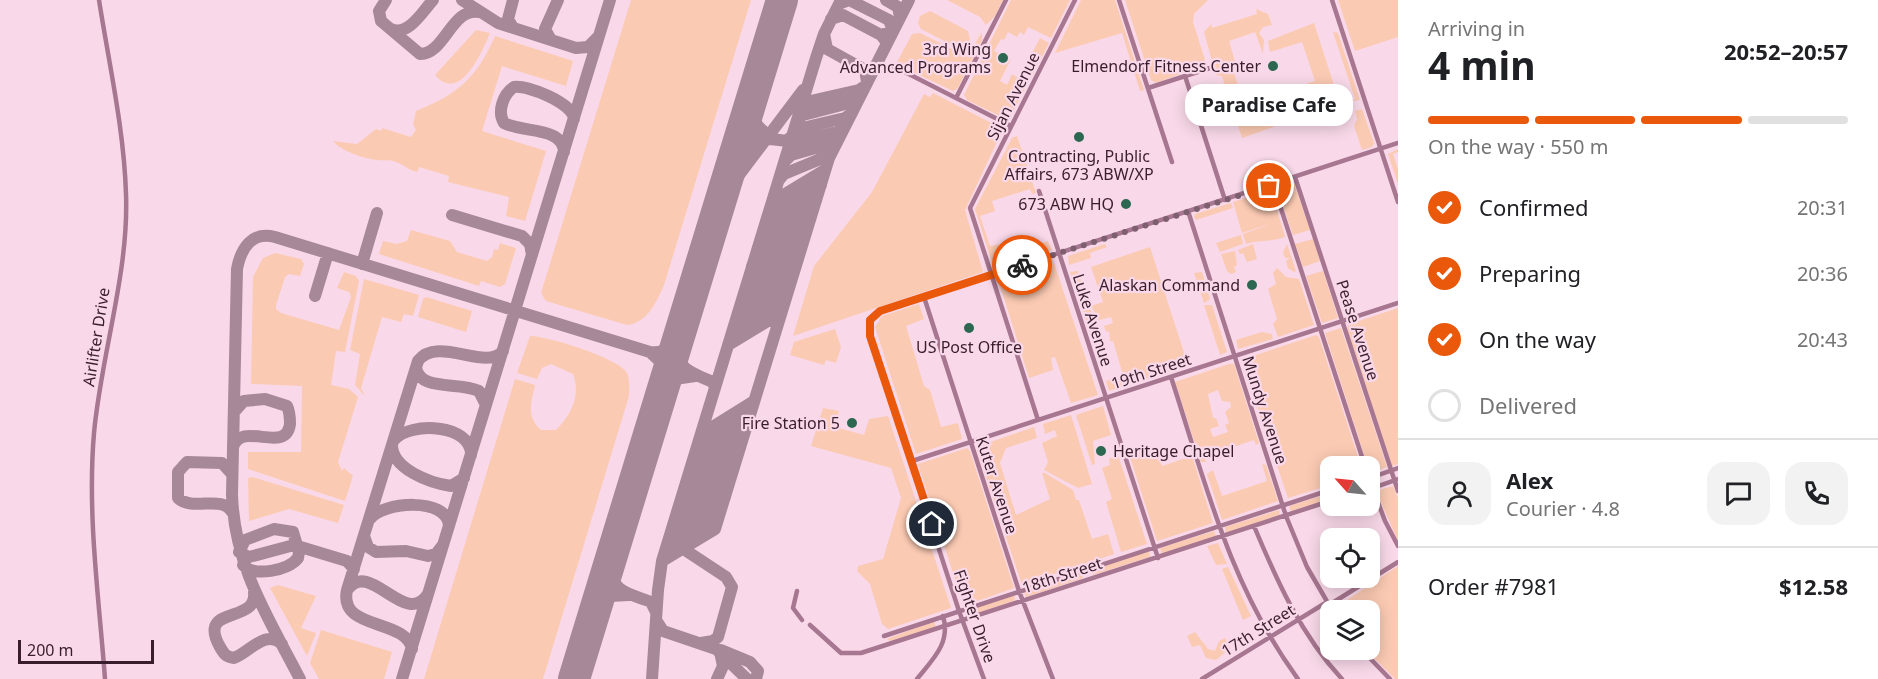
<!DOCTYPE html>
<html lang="en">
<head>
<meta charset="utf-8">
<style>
	:root { --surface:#fff; --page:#f2f2f2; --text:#202124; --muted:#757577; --line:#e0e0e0; --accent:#ea580c }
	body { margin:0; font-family:"Noto Sans",sans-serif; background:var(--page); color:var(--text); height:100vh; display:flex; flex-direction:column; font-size:22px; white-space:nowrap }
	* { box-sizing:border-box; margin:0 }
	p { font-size:20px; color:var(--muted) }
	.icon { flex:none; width:33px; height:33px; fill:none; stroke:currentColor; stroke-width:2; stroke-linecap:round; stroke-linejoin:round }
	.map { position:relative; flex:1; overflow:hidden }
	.drawer { display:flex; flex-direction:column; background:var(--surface); width:480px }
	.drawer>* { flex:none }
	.needle { width:39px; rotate:297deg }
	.controls { position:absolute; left:1320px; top:456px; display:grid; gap:12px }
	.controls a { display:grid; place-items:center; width:60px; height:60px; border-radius:12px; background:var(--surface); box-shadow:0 3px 15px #0003; font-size:30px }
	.scale { position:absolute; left:18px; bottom:15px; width:136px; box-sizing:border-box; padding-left:6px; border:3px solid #3a1d2d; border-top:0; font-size:16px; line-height:21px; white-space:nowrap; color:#3a1d2d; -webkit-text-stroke:4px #f9d9e9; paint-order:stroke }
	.pin { position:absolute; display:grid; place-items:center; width:51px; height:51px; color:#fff; margin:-26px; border:3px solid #fff; border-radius:50%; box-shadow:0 2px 6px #0007 }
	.courier { position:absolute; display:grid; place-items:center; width:60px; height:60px; margin:-30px; border:4px solid #ea580c; border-radius:50%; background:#fff; color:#222; box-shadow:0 2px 8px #0007 }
	.bubble { position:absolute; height:42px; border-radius:18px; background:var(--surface); box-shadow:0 3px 15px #0003; font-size:20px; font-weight:700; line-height:42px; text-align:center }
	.head em { font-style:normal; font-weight:700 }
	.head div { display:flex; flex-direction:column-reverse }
	.head { display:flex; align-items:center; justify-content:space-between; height:102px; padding:0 30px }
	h1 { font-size:39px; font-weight:700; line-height:45px }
	.bar { display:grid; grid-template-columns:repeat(4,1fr); gap:9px 6px; align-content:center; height:72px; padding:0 30px }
	.bar i { height:8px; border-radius:4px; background:var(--line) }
	.bar .on { background:var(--accent) }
	.bar p { grid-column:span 4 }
	.line { display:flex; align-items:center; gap:15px; padding:0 30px; border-top:2px solid var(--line) }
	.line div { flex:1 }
	.round { display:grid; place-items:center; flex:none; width:63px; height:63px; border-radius:18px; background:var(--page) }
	ol { padding:0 30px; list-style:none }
	li { display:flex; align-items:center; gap:18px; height:66px }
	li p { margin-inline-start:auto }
	li .icon { padding:6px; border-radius:50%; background:var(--accent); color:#fff; stroke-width:4 }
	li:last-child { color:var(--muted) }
	li i { width:33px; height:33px; border:3px solid var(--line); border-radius:50% }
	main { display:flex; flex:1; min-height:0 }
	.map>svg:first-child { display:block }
</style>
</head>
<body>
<main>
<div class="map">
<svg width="1398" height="679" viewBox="0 0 1398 679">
	<rect width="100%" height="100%" fill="#f9d9e9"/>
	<!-- green -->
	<path fill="#fbcab3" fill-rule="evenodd" d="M631 0H751L664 285C656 303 648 322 627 325L546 301 541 293Z
		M947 0H1003L995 16 986 25 980 17Z
		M1011 0H1070L1051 38 1028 27 1024 35 1020 32 1017 37 1008 32 1004 40 1001 39 994 51 1000 54 998 58 1007 63 1011 59 1000 81 1007 85 1012 74 1028 83 1012 115 1004 118 967 100 964 95Z
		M1081 0H1115L1144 90 1140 91 1122 33 1055 53Z
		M1125 0H1208L1194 14 1193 22 1205 60 1204 65 1156 83 1151 80Z
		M1338 0H1398V37L1355 51Z
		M1256 9 1268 14 1272 25 1263 27 1259 33 1264 40 1263 54 1255 32 1229 41 1237 68 1233 70 1250 122 1253 124 1291 111 1293 120 1242 138 1222 76 1216 75 1204 32 1211 24 1212 28 1257 14Z
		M930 11 968 31 970 39 967 45 956 47 921 29 918 23 920 16Z
		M1314 23 1340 104 1346 103 1330 110 1327 101 1309 107 1308 104 1300 108 1293 88 1315 81 1302 42 1270 52 1268 41Z
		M476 30 490 33C482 52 460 104 435 75Z
		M982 32V40L958 88 953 91 896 64 912 34 920 33 962 54 972 49Z
		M1333 32 1338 33 1360 100 1351 101 1355 99Z
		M495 36 573 61 566 86 502 66 482 131 546 151 525 221 506 216 509 197 448 182 449 176 419 167 417 172C408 170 403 164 396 162 388 159 384 161 377 160 365 159 341 151 333 141L357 144 376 129 381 131 382 128 411 137 416 130 413 124 416 111C459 94 477 77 495 36Z
		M1040 38 1049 43 1031 78 1021 74Z
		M933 93 1003 129 965 210 983 272 793 336 814 266 872 192 924 94 930 97Z
		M1362 109 1374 143 1372 147 1362 150 1354 126 1357 119 1355 111Z
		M1017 136 1036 193 1032 194 1030 189 992 201 995 211 980 216 990 246 1007 243 1012 253 1048 241 1052 250 994 269 975 209 1012 138Z
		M1398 149V152L1393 154 1398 169V184L1388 154Z
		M1294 183 1310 230 1293 235 1277 188Z
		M1267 191 1273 196 1285 237C1271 242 1260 240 1246 244L1243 234 1273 223 1242 233 1233 202Z
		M1231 203 1233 208 1196 220 1194 217 1195 214Z
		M411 230 450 241 457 252 487 261 492 257 494 249 498 250 500 243 516 248 505 284 500 287 481 281 479 286 379 254 383 241 397 244 407 241Z
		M1241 235 1243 244 1220 252 1216 243Z
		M1313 239 1320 261 1303 267 1295 244Z
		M1105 244 1107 247 1090 253 1091 258 1069 265 1068 256Z
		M1253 244 1257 259 1247 262 1243 253 1240 254 1238 250Z
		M1287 244 1296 271 1294 272 1288 268 1286 261 1290 258H1285L1283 252Z
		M1150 247 1188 365 1109 391 1106 381 1123 375 1113 341H1110L1109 331 1106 332 1104 326 1113 323 1111 317 1099 320 1091 306 1103 302 1091 267Z
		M1235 251 1237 265 1234 267 1236 272 1231 274 1227 271 1221 254Z
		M275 253 301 259 304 264 300 276 289 274 285 277 276 305V309L281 313 339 330 351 297 349 292 337 288 344 272 356 276 359 281 345 352 336 351 331 385 349 389 358 397 338 462 342 471 344 468 353 476 345 501 248 469V452H301L302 386 251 384 253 277 263 258Z
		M1053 260 1098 395 1071 403 1055 357 1051 358 1053 370 1029 378 998 279Z
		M1277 268 1286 277 1299 279 1314 325 1278 337 1273 324 1277 319 1268 289 1276 284 1273 273Z
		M1078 271 1087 299 1081 303 1070 272Z
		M1323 271 1338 318 1322 323 1306 276Z
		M1202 272 1210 299 1204 303 1194 273Z
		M364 279 419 295 413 316 404 314 401 322 382 317 361 388 365 396 355 385 360 354 350 350Z
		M426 297 472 311 466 332 418 317 423 299Z
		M919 304 924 319 906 326 924 386 930 390 941 427 958 423 962 439 916 454 875 327 882 316Z
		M1204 305H1212L1227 352 1220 355Z
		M1090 307 1099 343H1106L1095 347 1083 310Z
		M1398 308V464L1392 466 1347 328 1350 324Z
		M1341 328 1387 467 1370 473 1325 333Z
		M835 329 841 347 836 363 826 360 824 365 790 355 794 342Z
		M1262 332 1272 334 1273 339 1238 349 1236 340Z
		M1316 335 1319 337 1361 466H1330V485L1288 498 1241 360Z
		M530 336C547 336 619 358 627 373 630 379 629 389 629 396L543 679H424L515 379 535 385C531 403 526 417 541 430H556C571 415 581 396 573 374L551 364 542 368 537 379 517 373Z
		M1229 364H1234L1259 443 1256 445 1254 440 1204 457 1206 462H1201L1175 382ZM1218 390 1222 401 1230 402 1231 407 1225 412 1229 423 1225 425 1228 432 1213 437 1210 429 1219 426 1216 418H1213L1208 394Z
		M1103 406 1111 435 1093 441 1095 464 1092 465 1076 415Z
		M823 408 839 411 835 427 864 435 869 419 888 416 951 608 888 629 882 624 870 584 857 571 858 566 883 559 901 498 891 468 811 446Z
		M1071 415 1092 484 1078 488 1044 470 1048 462 1042 443 1057 436 1055 430 1045 434 1043 424Z
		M1034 427 1037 438 1006 448 1000 463 1016 515 1050 499 1042 473H1045L1073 490 1076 500H1079L1092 539 1108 534 1114 554 1022 585 976 447Z
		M1144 446 1148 459 1158 456 1162 466 1192 456 1213 523 1157 541 1128 451Z
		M967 448 970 451 1014 588 966 605 963 604 918 464Z
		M1118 455 1147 544 1121 552 1106 502 1112 499 1102 468 1110 465 1109 459Z
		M1262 464 1266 465 1278 501 1222 520 1207 474 1213 470 1222 496 1267 481Z
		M252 477 344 505 338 523 289 509 249 521 248 478Z
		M1393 486 1398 498V541L1376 491Z
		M1330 493V499L1291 512 1289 506Z
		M1279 510 1280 515 1226 533 1225 527Z
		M1214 531 1216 536 1162 554 1160 548Z
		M1218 543 1227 564 1216 565 1207 546Z
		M1149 551 1150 557 1093 575 1092 570Z
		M1398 566V679H1395L1366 650H1370V610H1336L1335 608Z
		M1228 567 1251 616 1243 620 1222 569Z
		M1081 573 1083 578 1026 597 1024 591Z
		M278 585 316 596 301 628 316 633 307 656 270 588Z
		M1014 595 1015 601 967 616 966 611Z
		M934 621 936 627 890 641 887 639Z
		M321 630 392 652 384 679H319L310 663Z
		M1195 632 1208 649 1215 651 1219 641 1225 638 1230 648 1216 660 1206 658 1200 645 1192 647 1187 636Z"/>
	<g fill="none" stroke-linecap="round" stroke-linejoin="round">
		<!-- taxiway -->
		<path stroke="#a78898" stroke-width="12" d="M386 0 379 11 381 21 420 54C444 55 452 7 479 12
			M462 0 498 23 576 48 588 47 599 36
			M513 0 508 19 513 28
			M886 0 898 7 900 17
			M839 4 849 0 889 20 893 31 881 35
			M831 19 843 15 881 35 885 40
			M391 29C408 37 423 11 433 0
			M824 34 827 49 865 70 867 82
			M551 40 545 29 558 0
			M753 95C750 116 753 126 772 137
			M801 107 806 102 859 90 865 86
			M797 120 803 115 857 101
			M793 134 798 129 845 118 851 114
			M789 147 793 142 838 132 844 127
			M564 152C563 126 521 133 504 123 497 112 503 94 514 87 528 85 573 103 574 119
			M785 161 791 155 836 142
			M733 162C747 134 759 137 786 141L792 136
			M779 180 784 174 830 155
			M721 199 803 90
			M772 202 825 170
			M452 215 522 236 530 244 532 255
			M767 218 821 185
			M762 235 816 201
			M758 250 811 217
			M362 264 377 213
			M752 266 805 233
			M748 282 801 248
			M315 296 328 253
			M743 297 796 265
			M738 314 791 281
			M733 329 786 297
			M679 337C675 369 686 371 713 382L715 388
			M728 345 781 313
			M650 352 663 364 665 383
			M416 368C421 392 458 381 479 391L486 405
			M661 396 675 379 695 376
			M701 434 754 401
			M394 440C410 421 472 424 471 455
			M392 445C392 469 430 483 451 486L464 478
			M233 447C242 420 286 455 290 424 290 418 290 412 287 406L265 399 244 401 234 412
			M697 449 749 417
			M692 466 744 433
			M232 474 222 463 187 462 178 472V498C193 512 222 494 232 512
			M687 482 739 449
			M682 498 735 464
			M677 514 730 480
			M370 519C381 502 448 496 449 526
			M672 529 725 497
			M364 536 368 547 376 552 406 551 428 556 436 554 443 545
			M668 545 720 513
			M679 546 726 577 732 587 718 637 713 641 701 643
			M239 552 245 540 274 529 293 532 299 552 298 558C288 571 254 577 243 565
			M239 552 249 557 294 545 347 561 354 569
			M662 561 715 529 829 158 909 0
			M609 566C611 592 630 594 651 602L656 612
			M348 589C370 559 406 629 428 594
			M254 592C258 625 196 604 220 647 224 654 226 657 234 658 250 652 265 629 282 644
			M594 615 610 596 629 595
			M656 620 663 631 716 649 747 679
			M412 649C406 618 338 631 347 590L418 361C438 335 486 372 503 351
			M721 650 750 662 758 671 756 679
			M578 668V679
			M300 679C268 617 234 566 232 494L237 269C241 248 252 231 275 237L650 352C667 354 674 345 681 331
			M402 679 610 0
			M652 679 658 590 662 561 816 58 824 34 841 0
			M717 679 723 666 720 652"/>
		<!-- runway -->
		<path stroke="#a78898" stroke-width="32" d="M574 679 782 0"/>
		<!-- minor -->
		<path stroke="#a77690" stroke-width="4.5" d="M99 0C109 64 124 129 126 194 129 273 101 355 94 433 87 515 99 598 105 679
			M1119 0 1172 162
			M1332 0 1398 202
			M891 65 1011 126
			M1185 76 1225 200
			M1148 88 1210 68
			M956 98 1006 0
			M1295 177 1398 491
			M1273 184 1365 466
			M1039 191 1158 558
			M1188 211 1286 516 1307 567 1332 610
			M924 297 1019 591 1053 679
			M1171 377C1206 485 1230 586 1298 679
			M1038 420 970 208 1075 0
			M912 461 1398 303
			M1370 478 1398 468
			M1370 481 1385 521 1398 546
			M1370 489 1398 479
			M1254 526C1277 581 1301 635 1342 679
			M797 591 793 608 802 620
			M1329 605 1398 562
			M810 625 841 653H861L1330 501
			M884 636 1330 490
			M1362 650 1390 679
			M917 679C933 659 951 643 943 616
			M984 679 959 611 870 336V320L880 311 1398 143
			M1202 679 1327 602"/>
	</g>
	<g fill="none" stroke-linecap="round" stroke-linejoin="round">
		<!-- done -->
		<path stroke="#7d5f6f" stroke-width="6" stroke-dasharray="0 10.8" d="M1022 265 1269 186"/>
		<!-- route -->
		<path stroke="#ea580c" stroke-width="8" d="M932 524 870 336V320L880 311 1022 265"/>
	</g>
	<!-- markers -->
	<g fill="#2c6751" stroke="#f9d9e9" stroke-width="2">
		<circle cx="1003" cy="58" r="6"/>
		<circle cx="1273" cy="66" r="6"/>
		<circle cx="1079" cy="137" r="6"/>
		<circle cx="1126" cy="204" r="6"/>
		<circle cx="1252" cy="285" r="6"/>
		<circle cx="969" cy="328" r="6"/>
		<circle cx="852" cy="423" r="6"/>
		<circle cx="1101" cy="451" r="6"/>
	</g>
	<g text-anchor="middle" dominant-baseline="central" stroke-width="4.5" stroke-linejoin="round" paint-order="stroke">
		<!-- poi labels -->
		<g font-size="16" fill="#3a1d2d" stroke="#f9d9e9" text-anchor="end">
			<text x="991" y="49">3rd Wing<tspan x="991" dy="18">Advanced Programs</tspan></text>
			<text x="1261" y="66">Elmendorf Fitness Center</text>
			<text x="1079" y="156" text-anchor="middle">Contracting, Public<tspan x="1079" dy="18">Affairs, 673 ABW/XP</tspan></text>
			<text x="1114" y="204">673 ABW HQ</text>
			<text x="1240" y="285">Alaskan Command</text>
			<text x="969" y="347" text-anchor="middle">US Post Office</text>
			<text x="840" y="423">Fire Station 5</text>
			<text x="1113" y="451" text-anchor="start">Heritage Chapel</text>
		</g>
		<!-- street labels -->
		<g font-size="16" fill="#3a1d2d" stroke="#f9d9e9">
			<text transform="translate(1013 96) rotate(-63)">Sijan Avenue</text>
			<text transform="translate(1093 320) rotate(72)">Luke Avenue</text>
			<text transform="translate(1358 330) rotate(72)">Pease Avenue</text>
			<text transform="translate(96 337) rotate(-81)">Airlifter Drive</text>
			<text transform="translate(1151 371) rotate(-18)">19th Street</text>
			<text transform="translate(1265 410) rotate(72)">Mundy Avenue</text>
			<text transform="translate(997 485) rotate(72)">Kuter Avenue</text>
			<text transform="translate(1062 575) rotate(-18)">18th Street</text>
			<text transform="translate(975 616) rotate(71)">Fighter Drive</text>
			<text transform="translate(1258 630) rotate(-32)">17th Street</text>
		</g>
	</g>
</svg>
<div class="controls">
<a><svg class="needle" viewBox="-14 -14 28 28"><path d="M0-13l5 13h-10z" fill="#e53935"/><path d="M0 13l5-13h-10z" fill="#757577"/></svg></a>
<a><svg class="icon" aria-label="locate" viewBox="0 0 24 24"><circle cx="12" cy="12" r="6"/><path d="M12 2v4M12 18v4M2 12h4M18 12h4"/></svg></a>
<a><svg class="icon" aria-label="layers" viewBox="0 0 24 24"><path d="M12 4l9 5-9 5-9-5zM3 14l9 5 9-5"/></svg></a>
</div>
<div class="scale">200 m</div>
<div class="pin" style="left:1269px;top:186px;background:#ea580c"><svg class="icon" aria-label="bag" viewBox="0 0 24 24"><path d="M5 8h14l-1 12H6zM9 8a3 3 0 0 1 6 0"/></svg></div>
<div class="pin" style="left:932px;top:524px;background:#1f2937"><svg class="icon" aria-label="home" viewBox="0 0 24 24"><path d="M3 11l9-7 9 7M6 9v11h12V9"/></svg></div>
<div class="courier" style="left:1022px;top:265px"><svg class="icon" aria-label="bike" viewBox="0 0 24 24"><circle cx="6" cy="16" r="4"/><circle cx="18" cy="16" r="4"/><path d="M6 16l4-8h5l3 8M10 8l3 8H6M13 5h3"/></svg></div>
<div class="bubble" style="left:1185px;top:84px;width:168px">Paradise Cafe</div>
</div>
<section class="drawer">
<div class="head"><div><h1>4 min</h1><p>Arriving in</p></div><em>20:52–20:57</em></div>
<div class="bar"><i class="on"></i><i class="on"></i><i class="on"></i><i></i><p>On the way · 550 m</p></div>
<ol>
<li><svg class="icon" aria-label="check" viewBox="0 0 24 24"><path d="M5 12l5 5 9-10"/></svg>Confirmed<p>20:31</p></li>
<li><svg class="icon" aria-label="check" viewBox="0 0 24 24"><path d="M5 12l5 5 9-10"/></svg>Preparing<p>20:36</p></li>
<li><svg class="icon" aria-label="check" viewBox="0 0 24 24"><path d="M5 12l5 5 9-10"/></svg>On the way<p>20:43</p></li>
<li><i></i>Delivered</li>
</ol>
<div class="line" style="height:108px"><a class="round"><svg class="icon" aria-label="person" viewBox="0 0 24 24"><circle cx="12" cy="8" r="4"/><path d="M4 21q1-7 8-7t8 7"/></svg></a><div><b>Alex</b><p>Courier · 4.8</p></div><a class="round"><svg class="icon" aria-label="chat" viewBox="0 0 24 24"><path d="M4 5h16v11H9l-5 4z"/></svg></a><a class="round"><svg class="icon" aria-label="phone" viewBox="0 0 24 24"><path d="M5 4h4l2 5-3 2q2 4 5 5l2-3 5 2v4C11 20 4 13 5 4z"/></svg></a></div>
<div class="line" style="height:78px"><div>Order #7981</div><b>$12.58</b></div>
</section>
</main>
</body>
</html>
